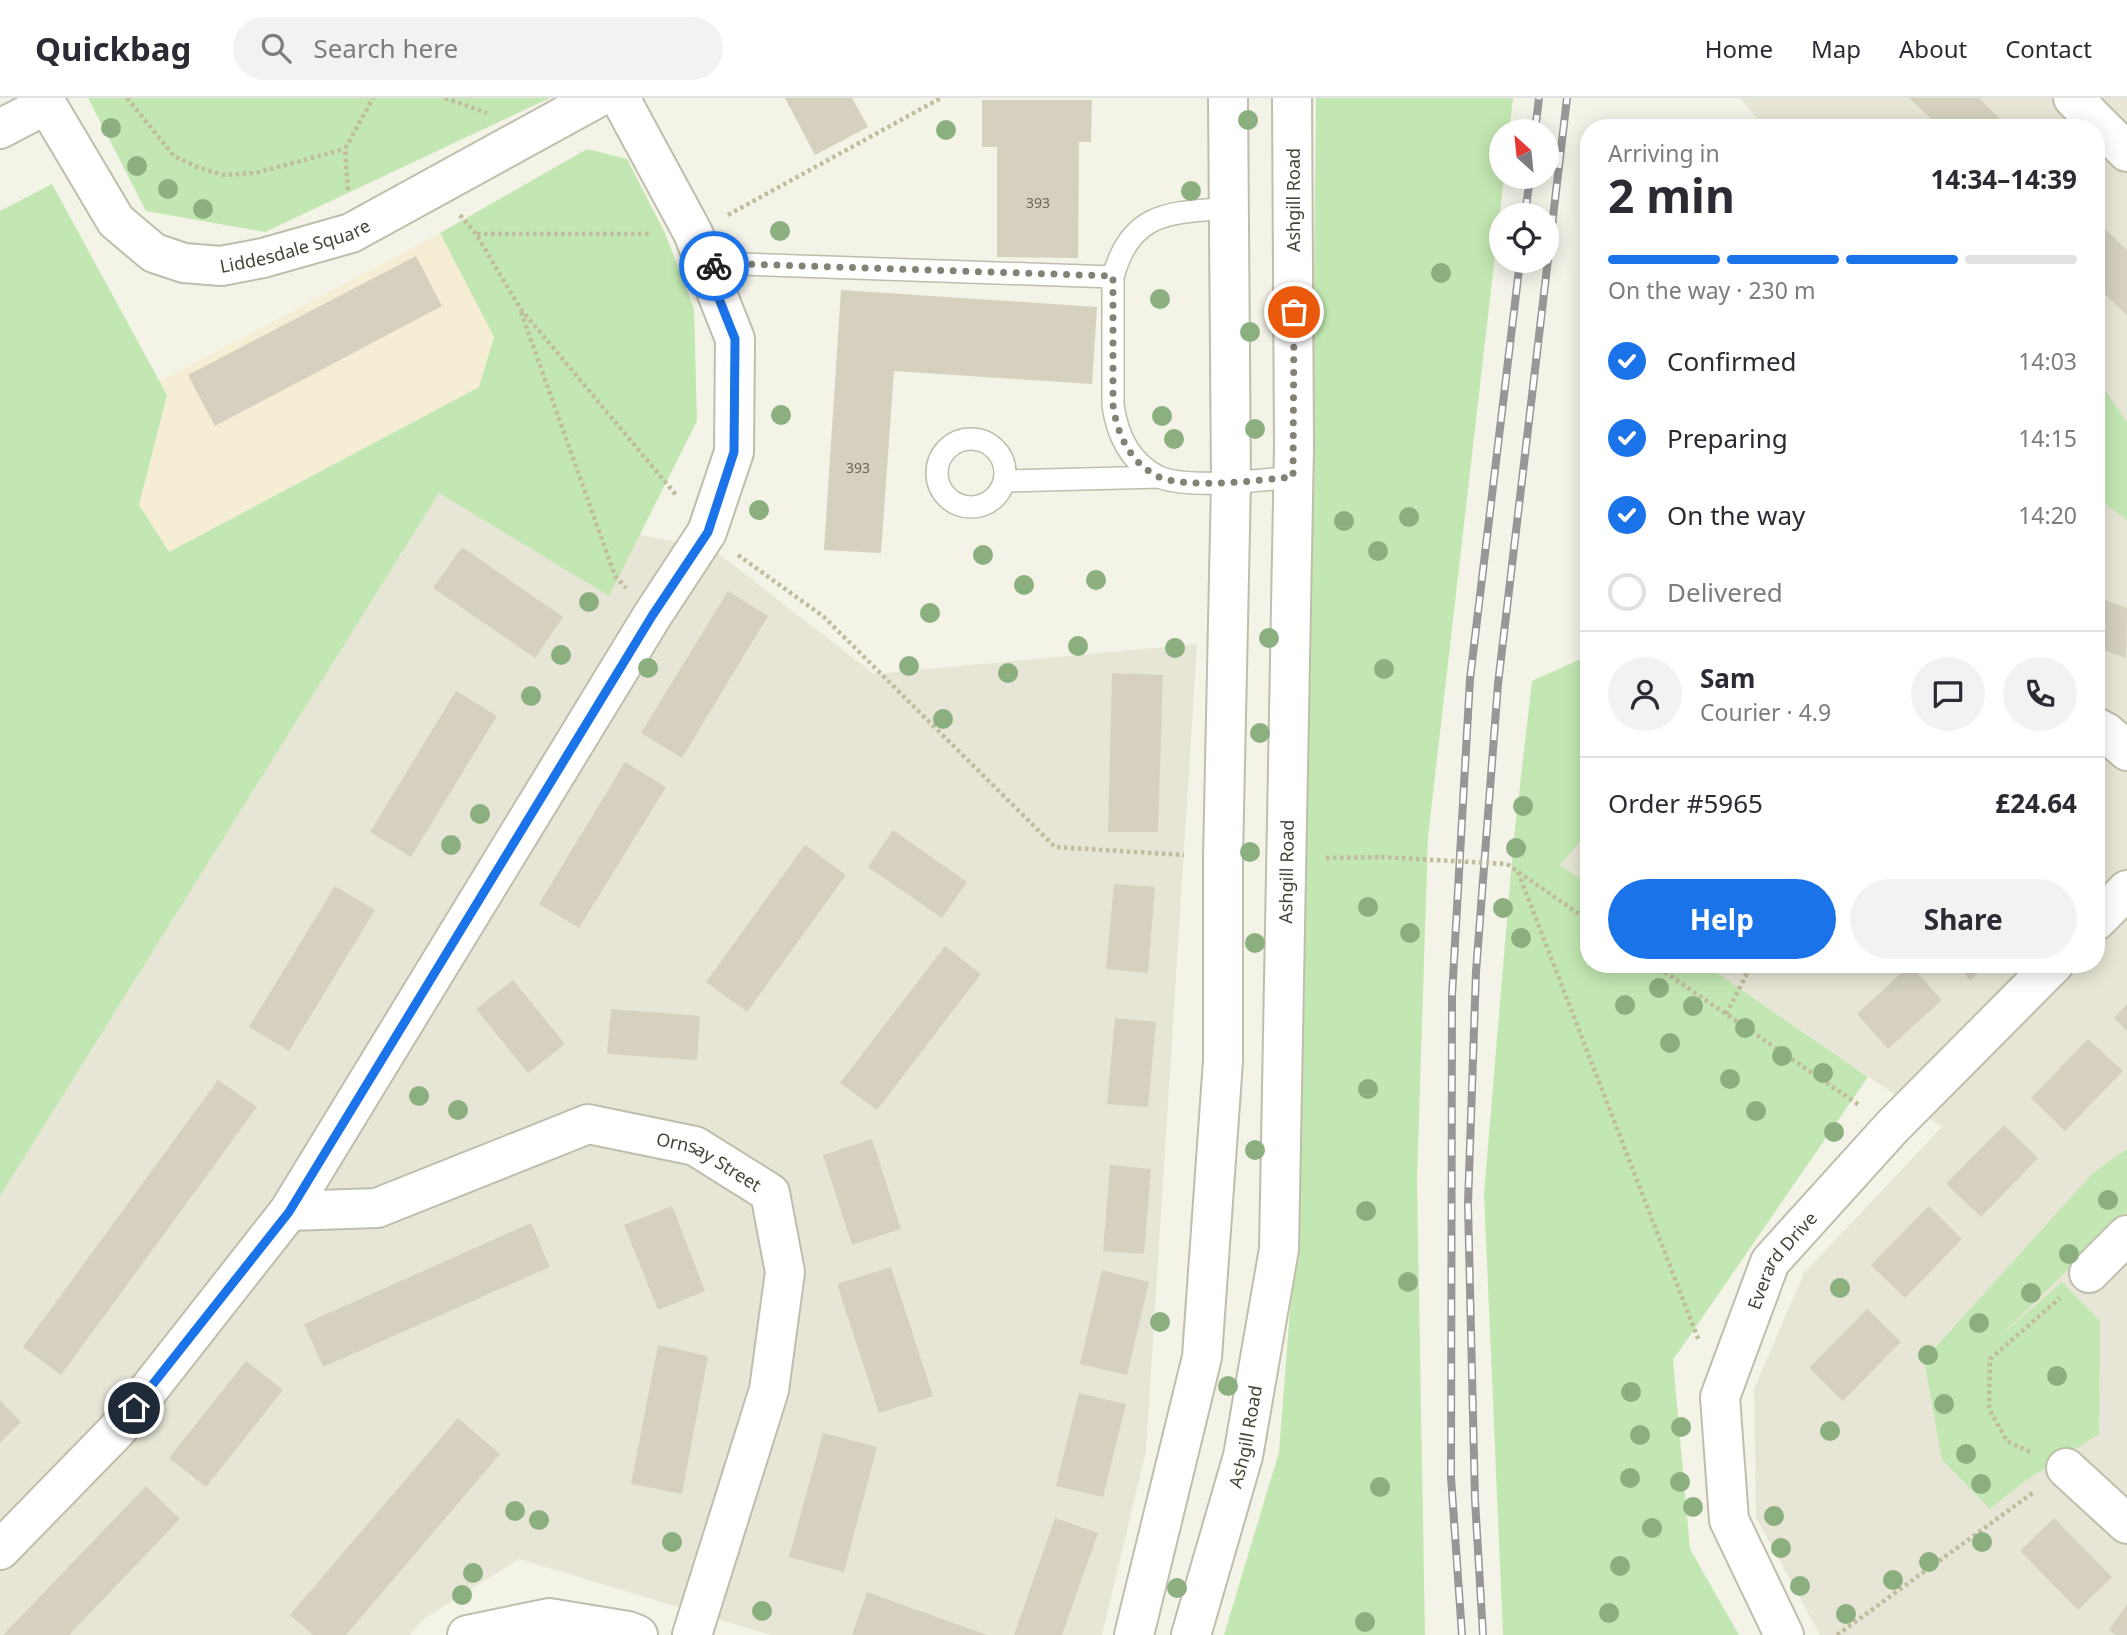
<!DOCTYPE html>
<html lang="en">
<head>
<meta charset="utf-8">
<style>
	:root { --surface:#fff; --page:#f2f2f3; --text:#2b2b33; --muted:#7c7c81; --line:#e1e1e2; --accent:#1a73e8 }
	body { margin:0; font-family:"Noto Sans",sans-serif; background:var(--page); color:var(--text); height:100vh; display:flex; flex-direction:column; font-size:26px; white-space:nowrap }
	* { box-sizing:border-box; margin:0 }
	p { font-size:23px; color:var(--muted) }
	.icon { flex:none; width:38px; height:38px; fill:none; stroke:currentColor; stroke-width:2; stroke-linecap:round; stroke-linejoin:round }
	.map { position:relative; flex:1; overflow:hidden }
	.sheet { position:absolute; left:1580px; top:21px; width:525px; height:854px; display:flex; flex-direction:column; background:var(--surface); border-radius:28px; box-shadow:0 4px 18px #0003 }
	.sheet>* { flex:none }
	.needle { width:46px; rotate:333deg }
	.fabs { position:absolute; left:1489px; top:21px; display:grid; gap:14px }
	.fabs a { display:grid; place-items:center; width:70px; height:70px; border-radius:50%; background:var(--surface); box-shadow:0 4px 18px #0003; font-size:35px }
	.pin { position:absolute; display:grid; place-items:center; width:60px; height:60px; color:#fff; margin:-30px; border:4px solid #fff; border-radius:50%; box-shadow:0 2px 7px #0007 }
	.courier { position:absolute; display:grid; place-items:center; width:70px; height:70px; margin:-35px; border:5px solid #1a73e8; border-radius:50%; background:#fff; color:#222; box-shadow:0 2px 9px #0007 }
	.head em { font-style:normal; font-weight:700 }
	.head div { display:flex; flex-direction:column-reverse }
	.head { display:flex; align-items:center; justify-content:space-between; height:119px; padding:0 28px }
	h1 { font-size:46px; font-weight:700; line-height:52px }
	.bar { display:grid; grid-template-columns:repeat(4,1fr); gap:10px 7px; align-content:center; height:84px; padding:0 28px }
	.bar i { height:9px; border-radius:5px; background:var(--line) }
	.bar .on { background:var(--accent) }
	.bar p { grid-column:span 4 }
	.line { display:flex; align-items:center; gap:18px; padding:0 28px; border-top:2px solid var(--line) }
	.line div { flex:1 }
	.round { display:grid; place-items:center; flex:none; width:74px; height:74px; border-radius:37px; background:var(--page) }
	ol { padding:0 28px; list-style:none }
	li { display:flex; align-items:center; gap:21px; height:77px }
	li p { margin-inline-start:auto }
	li .icon { padding:7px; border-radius:50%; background:var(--accent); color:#fff; stroke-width:4 }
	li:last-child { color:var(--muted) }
	li i { width:38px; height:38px; border:4px solid var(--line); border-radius:50% }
	.button { display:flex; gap:14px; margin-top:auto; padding:14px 28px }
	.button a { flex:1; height:80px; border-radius:42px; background:var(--accent); color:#fff; font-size:28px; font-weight:700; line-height:80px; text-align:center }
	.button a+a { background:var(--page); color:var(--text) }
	header { display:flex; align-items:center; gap:42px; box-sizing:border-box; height:98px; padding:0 35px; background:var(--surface); border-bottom:2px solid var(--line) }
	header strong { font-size:33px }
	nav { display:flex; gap:38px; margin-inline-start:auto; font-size:24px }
	.search { width:490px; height:63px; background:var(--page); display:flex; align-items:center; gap:18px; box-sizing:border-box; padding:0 24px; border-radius:38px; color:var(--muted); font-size:26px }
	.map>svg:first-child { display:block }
</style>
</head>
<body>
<header>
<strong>Quickbag</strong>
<div class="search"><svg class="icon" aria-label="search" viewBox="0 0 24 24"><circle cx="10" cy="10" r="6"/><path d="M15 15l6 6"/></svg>Search here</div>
<nav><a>Home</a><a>Map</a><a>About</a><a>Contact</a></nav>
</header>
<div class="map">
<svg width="2127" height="1537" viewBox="0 0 2127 1537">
	<rect width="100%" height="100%" fill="#f4f3e8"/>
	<!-- residential -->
	<path fill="#e7e6d6" d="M1740 0H2127V1537H1820L1756 1419 1754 1291 1804 1175 1942 1029 1704 866H2096V30H1765Z
		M439 395 714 452 874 576 1197 546 1146 1353 1102 1537H771L519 1461 422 1522 410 1537H0V1098Z
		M1589 733V787L1560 767Z"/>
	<!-- commercial -->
	<path fill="#f5eed4" d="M440 135 494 239 479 289 168 454 139 407 167 297 159 284Z"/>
	<!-- green -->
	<path fill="#c3e7b2" d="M88 0H550L265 134 146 113Z
		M1316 0H1513L1509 33H1502V79H1504L1428 739 1417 1082 1425 1537H1224L1279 1354 1296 1135 1312 353Z
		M587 51 627 61 665 135 694 211 697 323 609 498 439 395 0 1098V113L52 86 167 297 139 407 169 454 479 289 494 239 440 135Z
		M2096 279 2127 324V422L2097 400Z
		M1581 561 1589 570V733L1560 767 1589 787V866H1704L1868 979 1673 1262 1690 1451 1739 1537H1503L1484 1095 1514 739 1532 583Z
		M2127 1051V1114L1997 1241 2062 1184 2100 1223 2099 1336 2025 1383 1990 1411 1942 1362 1924 1262 2094 1074Z"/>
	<!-- building -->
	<path fill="#d5d1be" d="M785 0H852L868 29 815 57Z
		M1909 0H1979L1999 20 1989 30H1941Z
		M982 2H1092L1091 44H1079L1078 160 997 159V49H982Z
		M2100 126 2127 152V217L2096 188V130Z
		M416 158 442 208 215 328 188 277Z
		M841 192 1097 209 1092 286 894 273 881 455 824 452Z
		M462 449 563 519 535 560 433 490Z
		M728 493 768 518 682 660 641 635Z
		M2096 499 2127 510 2126 560 2096 549Z
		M1112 575 1163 577 1158 734H1108Z
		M456 593 497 618 411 759 370 734Z
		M625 664 666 689 579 830 539 806Z
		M893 732 967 784 942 820 868 769Z
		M805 747 846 777 747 914 706 884Z
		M1114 786 1155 789 1148 875 1106 871Z
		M335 788 375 812 289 953 249 929Z
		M945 848 981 876 877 1012 840 985Z
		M1956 866H1988L1970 882Z
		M1910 867 1942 902 1888 951 1857 916Z
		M513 882 565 946 528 975 476 911Z
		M2127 906V933L2114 920Z
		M611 911 700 918 697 962 607 956Z
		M1115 920 1156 924 1148 1009 1107 1006Z
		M2088 941 2123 973 2065 1033 2031 1000Z
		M218 982 257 1009 61 1277 23 1249Z
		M2004 1027 2038 1060 1981 1119 1946 1086Z
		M872 1041 901 1131 852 1147 823 1057Z
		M1110 1067 1151 1071 1144 1156 1103 1153Z
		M672 1108 705 1193 658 1212 624 1127Z
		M1929 1108 1962 1141 1905 1200 1871 1167Z
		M531 1125 550 1169 323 1269 304 1226Z
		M891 1169 933 1298 879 1315 837 1186Z
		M1102 1172 1149 1184 1127 1277 1080 1266Z
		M1867 1211 1901 1244 1843 1303 1809 1270Z
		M658 1247 708 1258 682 1396 631 1386Z
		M246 1263 283 1292 206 1389 169 1360Z
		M1079 1295 1126 1306 1103 1399 1056 1388Z
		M0 1302 21 1324 0 1345Z
		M458 1320 500 1356 346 1537H313L290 1517Z
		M823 1335 877 1349 844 1474 789 1459Z
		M146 1388 180 1421 69 1537H3Z
		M1055 1420 1098 1435 1062 1537H1014Z
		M2054 1420 2112 1479 2078 1512 2020 1453Z
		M867 1494 987 1537H852Z
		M2127 1506V1537H2116L2109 1532Z"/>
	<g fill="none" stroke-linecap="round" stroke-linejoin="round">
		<!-- service casing -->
		<g stroke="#bfbdab" stroke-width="24">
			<path id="service" d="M1230 110C1171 115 1131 112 1113 179V307C1117 336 1130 364 1157 378 1186 392 1260 382 1293 379
				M706 168 743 166 1113 179
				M937 375a34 34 0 1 1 68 0a34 34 0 1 1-68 0Z
				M1005 383 1159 379"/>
		</g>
		<!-- minor casing -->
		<g stroke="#bfbdab" stroke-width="42">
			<g id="minor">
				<path id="s1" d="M43 0 116 123 154 155 184 165 221 168 263 160 351 135 597 0"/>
				<path d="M2073 0 2127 54"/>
				<path d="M0 31 46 7"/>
				<path d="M2096 629 2107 635 2127 653"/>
				<path d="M2096 823 2127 792"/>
				<path id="s2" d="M289 1113 377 1110 588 1026 695 1048 770 1095 785 1174 769 1292 692 1537"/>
				<path d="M2089 1175 2127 1137"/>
				<path d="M2066 1370 2127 1426"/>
				<path d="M0 1452 117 1332 289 1113 652 518 707 434 734 354 735 241 693 135 620 0"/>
				<path id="s3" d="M1784 1537 1729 1422 1720 1299 1770 1164 1892 1029 2054 866"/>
			</g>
		</g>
		<!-- tertiary casing -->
		<g stroke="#bfbdab" stroke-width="42">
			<g id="tertiary">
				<path d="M467 1537 549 1520 628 1533 638 1537"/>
				<path d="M1134 1537 1202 1259 1223 963V760L1231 384 1228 0"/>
				<path id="s4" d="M1191 1537 1243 1358 1279 1151 1294 348 1292 0"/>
			</g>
		</g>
		<!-- path -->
		<path stroke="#c0bc9c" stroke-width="4.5" stroke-dasharray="3.5 3.5" stroke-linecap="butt" d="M127 0 174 58 199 70 224 77 255 75 345 51
			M445 0 487 15
			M348 92 345 51 373 0
			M460 117 476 136 520 210 677 398
			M728 117 941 0
			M477 136H650
			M521 214 615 478 626 490
			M738 457 824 519 1055 749 1184 757
			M1326 760 1381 759
			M1507 766 1589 823
			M1518 774 1699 1243
			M1653 866 1859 1007
			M1726 916 1752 866
			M2030 1354 2007 1343 1989 1311 1990 1261 2060 1200
			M1837 1537 2034 1394"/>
		<!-- service -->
		<use href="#service" stroke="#fff" stroke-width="21"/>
		<!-- minor -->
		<use href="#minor" stroke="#fff" stroke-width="38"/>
		<!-- tertiary -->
		<use href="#tertiary" stroke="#fff" stroke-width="38"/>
		<!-- rail casing -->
		<g stroke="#979797" stroke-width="8">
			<path id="rail" d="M1535 33 1539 0
				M1525 117 1530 79
				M1462 1537 1451 1379 1452 898 1470 581 1520 163
				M1483 1537 1475 1402 1468 1106 1476 874 1498 586 1567 0"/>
		</g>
		<!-- rail -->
		<use href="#rail" stroke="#fff" stroke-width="5" stroke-dasharray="16" stroke-linecap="butt"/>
		<!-- path-bridge -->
		<path stroke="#c0bc9c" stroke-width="4.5" stroke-dasharray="3.5 3.5" stroke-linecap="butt" d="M1381 759 1507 766"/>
	</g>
	<!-- trees -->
	<g fill="#8caf80">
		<circle cx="1248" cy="22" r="10"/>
		<circle cx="111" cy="30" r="10"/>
		<circle cx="946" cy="32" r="10"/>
		<circle cx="137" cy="68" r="10"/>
		<circle cx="168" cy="91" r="10"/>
		<circle cx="1191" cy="93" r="10"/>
		<circle cx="203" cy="111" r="10"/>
		<circle cx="780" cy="133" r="10"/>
		<circle cx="1441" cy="175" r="10"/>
		<circle cx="1160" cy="201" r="10"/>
		<circle cx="1250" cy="234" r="10"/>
		<circle cx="781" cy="317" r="10"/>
		<circle cx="1162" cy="318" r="10"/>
		<circle cx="1255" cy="331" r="10"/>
		<circle cx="1174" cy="341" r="10"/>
		<circle cx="759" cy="412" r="10"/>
		<circle cx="1409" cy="419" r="10"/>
		<circle cx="1344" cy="423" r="10"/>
		<circle cx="1378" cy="453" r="10"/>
		<circle cx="983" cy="457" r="10"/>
		<circle cx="1096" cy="482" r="10"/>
		<circle cx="1024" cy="487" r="10"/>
		<circle cx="589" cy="504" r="10"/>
		<circle cx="930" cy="515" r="10"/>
		<circle cx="1269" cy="540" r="10"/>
		<circle cx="1078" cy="548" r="10"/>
		<circle cx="1175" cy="550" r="10"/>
		<circle cx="561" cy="557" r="10"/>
		<circle cx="909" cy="568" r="10"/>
		<circle cx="648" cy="570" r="10"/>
		<circle cx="1384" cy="571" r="10"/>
		<circle cx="1008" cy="575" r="10"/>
		<circle cx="531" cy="598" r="10"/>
		<circle cx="943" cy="621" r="10"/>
		<circle cx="1260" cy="635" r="10"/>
		<circle cx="1523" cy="708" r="10"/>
		<circle cx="480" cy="716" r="10"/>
		<circle cx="451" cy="747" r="10"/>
		<circle cx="1516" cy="750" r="10"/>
		<circle cx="1250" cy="754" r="10"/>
		<circle cx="1368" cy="809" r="10"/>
		<circle cx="1503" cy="810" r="10"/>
		<circle cx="1410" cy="835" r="10"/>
		<circle cx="1521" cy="840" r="10"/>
		<circle cx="1255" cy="845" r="10"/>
		<circle cx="1659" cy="890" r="10"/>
		<circle cx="1625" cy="907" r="10"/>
		<circle cx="1693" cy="908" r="10"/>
		<circle cx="1745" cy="930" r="10"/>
		<circle cx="1670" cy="945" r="10"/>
		<circle cx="1782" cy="958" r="10"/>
		<circle cx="1823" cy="975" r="10"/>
		<circle cx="1730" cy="981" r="10"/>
		<circle cx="1368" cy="991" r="10"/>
		<circle cx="419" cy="998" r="10"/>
		<circle cx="458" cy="1012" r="10"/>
		<circle cx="1756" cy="1013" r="10"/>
		<circle cx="1834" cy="1034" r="10"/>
		<circle cx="1255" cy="1052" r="10"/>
		<circle cx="2108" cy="1102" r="10"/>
		<circle cx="1366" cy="1113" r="10"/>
		<circle cx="2069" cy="1156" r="10"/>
		<circle cx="1408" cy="1184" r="10"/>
		<circle cx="1840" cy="1190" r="10"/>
		<circle cx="2031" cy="1195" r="10"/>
		<circle cx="1160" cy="1224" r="10"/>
		<circle cx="1979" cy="1225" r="10"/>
		<circle cx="1928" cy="1257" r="10"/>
		<circle cx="2057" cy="1278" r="10"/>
		<circle cx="1228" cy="1288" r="10"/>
		<circle cx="1631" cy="1294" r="10"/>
		<circle cx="1944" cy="1306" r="10"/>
		<circle cx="1681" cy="1329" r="10"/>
		<circle cx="1830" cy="1333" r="10"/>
		<circle cx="1640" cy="1337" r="10"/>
		<circle cx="1966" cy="1356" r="10"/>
		<circle cx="1630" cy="1380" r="10"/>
		<circle cx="1680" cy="1384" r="10"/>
		<circle cx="1981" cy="1386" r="10"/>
		<circle cx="1380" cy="1389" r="10"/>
		<circle cx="1693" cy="1409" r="10"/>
		<circle cx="515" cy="1413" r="10"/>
		<circle cx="1774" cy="1418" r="10"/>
		<circle cx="539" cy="1422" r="10"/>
		<circle cx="1652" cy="1430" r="10"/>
		<circle cx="672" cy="1444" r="10"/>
		<circle cx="1982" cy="1444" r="10"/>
		<circle cx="1781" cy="1450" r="10"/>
		<circle cx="1929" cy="1464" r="10"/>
		<circle cx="1620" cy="1468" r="10"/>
		<circle cx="473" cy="1475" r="10"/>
		<circle cx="1893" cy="1482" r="10"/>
		<circle cx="1800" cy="1488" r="10"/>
		<circle cx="1177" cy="1490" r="10"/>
		<circle cx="462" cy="1497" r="10"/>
		<circle cx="762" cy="1513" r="10"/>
		<circle cx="1609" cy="1515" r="10"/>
		<circle cx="1846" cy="1516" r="10"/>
		<circle cx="1365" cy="1524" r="10"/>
	</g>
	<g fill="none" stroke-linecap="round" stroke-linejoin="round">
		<!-- done -->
		<path stroke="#848175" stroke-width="7" stroke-dasharray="0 12.6" d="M714 168 743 166 1113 178V307C1117 336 1130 364 1157 378 1186 392 1260 382 1293 379L1294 214"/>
		<!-- route -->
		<path stroke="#1a73e8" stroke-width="9" d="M134 1310 289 1114 652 518 708 434 734 354 735 241 706 168H714"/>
	</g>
	<g text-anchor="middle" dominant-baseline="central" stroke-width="5" stroke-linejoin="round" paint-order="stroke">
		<!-- number labels -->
		<g font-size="14" fill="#6a6759">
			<text x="1038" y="104">393</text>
			<text x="858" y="369">393</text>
		</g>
		<!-- street labels -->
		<g font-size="18" fill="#474437" stroke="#fff">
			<text transform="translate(1293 102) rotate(-90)">Ashgill Road</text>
			<text stroke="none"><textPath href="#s1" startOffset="338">Liddesdale Square</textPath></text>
			<text stroke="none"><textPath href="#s4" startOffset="774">Ashgill Road</textPath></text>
			<text stroke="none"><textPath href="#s2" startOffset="443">Ornsay Street</textPath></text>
			<text stroke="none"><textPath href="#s3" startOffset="402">Everard Drive</textPath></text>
			<text stroke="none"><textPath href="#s4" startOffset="206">Ashgill Road</textPath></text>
		</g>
	</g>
</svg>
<div class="fabs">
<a><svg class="needle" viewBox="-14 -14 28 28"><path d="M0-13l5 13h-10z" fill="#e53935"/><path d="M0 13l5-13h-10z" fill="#7c7c81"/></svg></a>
<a><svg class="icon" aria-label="locate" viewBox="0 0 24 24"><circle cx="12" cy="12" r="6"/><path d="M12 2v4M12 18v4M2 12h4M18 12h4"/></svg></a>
</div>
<div class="pin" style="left:1294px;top:214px;background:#ea580c"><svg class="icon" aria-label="bag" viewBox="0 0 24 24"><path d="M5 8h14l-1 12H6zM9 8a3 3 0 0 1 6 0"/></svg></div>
<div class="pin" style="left:134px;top:1310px;background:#1f2937"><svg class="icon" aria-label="home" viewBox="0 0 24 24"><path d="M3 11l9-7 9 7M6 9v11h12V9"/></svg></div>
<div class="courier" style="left:714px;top:168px"><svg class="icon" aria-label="bike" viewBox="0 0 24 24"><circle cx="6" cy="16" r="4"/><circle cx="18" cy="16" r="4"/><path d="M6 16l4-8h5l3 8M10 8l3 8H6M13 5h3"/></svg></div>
<section class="sheet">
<div class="head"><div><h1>2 min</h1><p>Arriving in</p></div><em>14:34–14:39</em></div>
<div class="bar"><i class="on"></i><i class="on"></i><i class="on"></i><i></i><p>On the way · 230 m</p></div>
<ol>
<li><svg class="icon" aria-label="check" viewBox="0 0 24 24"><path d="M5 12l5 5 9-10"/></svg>Confirmed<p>14:03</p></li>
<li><svg class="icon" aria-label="check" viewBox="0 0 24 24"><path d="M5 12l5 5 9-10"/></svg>Preparing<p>14:15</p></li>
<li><svg class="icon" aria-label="check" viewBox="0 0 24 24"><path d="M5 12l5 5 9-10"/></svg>On the way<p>14:20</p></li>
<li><i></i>Delivered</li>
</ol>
<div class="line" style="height:126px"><a class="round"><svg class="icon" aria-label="person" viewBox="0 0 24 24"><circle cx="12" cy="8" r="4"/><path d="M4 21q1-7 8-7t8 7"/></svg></a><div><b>Sam</b><p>Courier · 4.9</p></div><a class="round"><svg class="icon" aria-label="chat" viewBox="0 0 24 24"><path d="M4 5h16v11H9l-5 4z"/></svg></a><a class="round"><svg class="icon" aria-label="phone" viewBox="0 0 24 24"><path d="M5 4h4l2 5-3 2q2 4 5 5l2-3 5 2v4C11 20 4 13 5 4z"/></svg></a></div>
<div class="line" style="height:91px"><div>Order #5965</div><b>£24.64</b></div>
<div class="button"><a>Help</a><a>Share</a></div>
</section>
</div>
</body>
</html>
